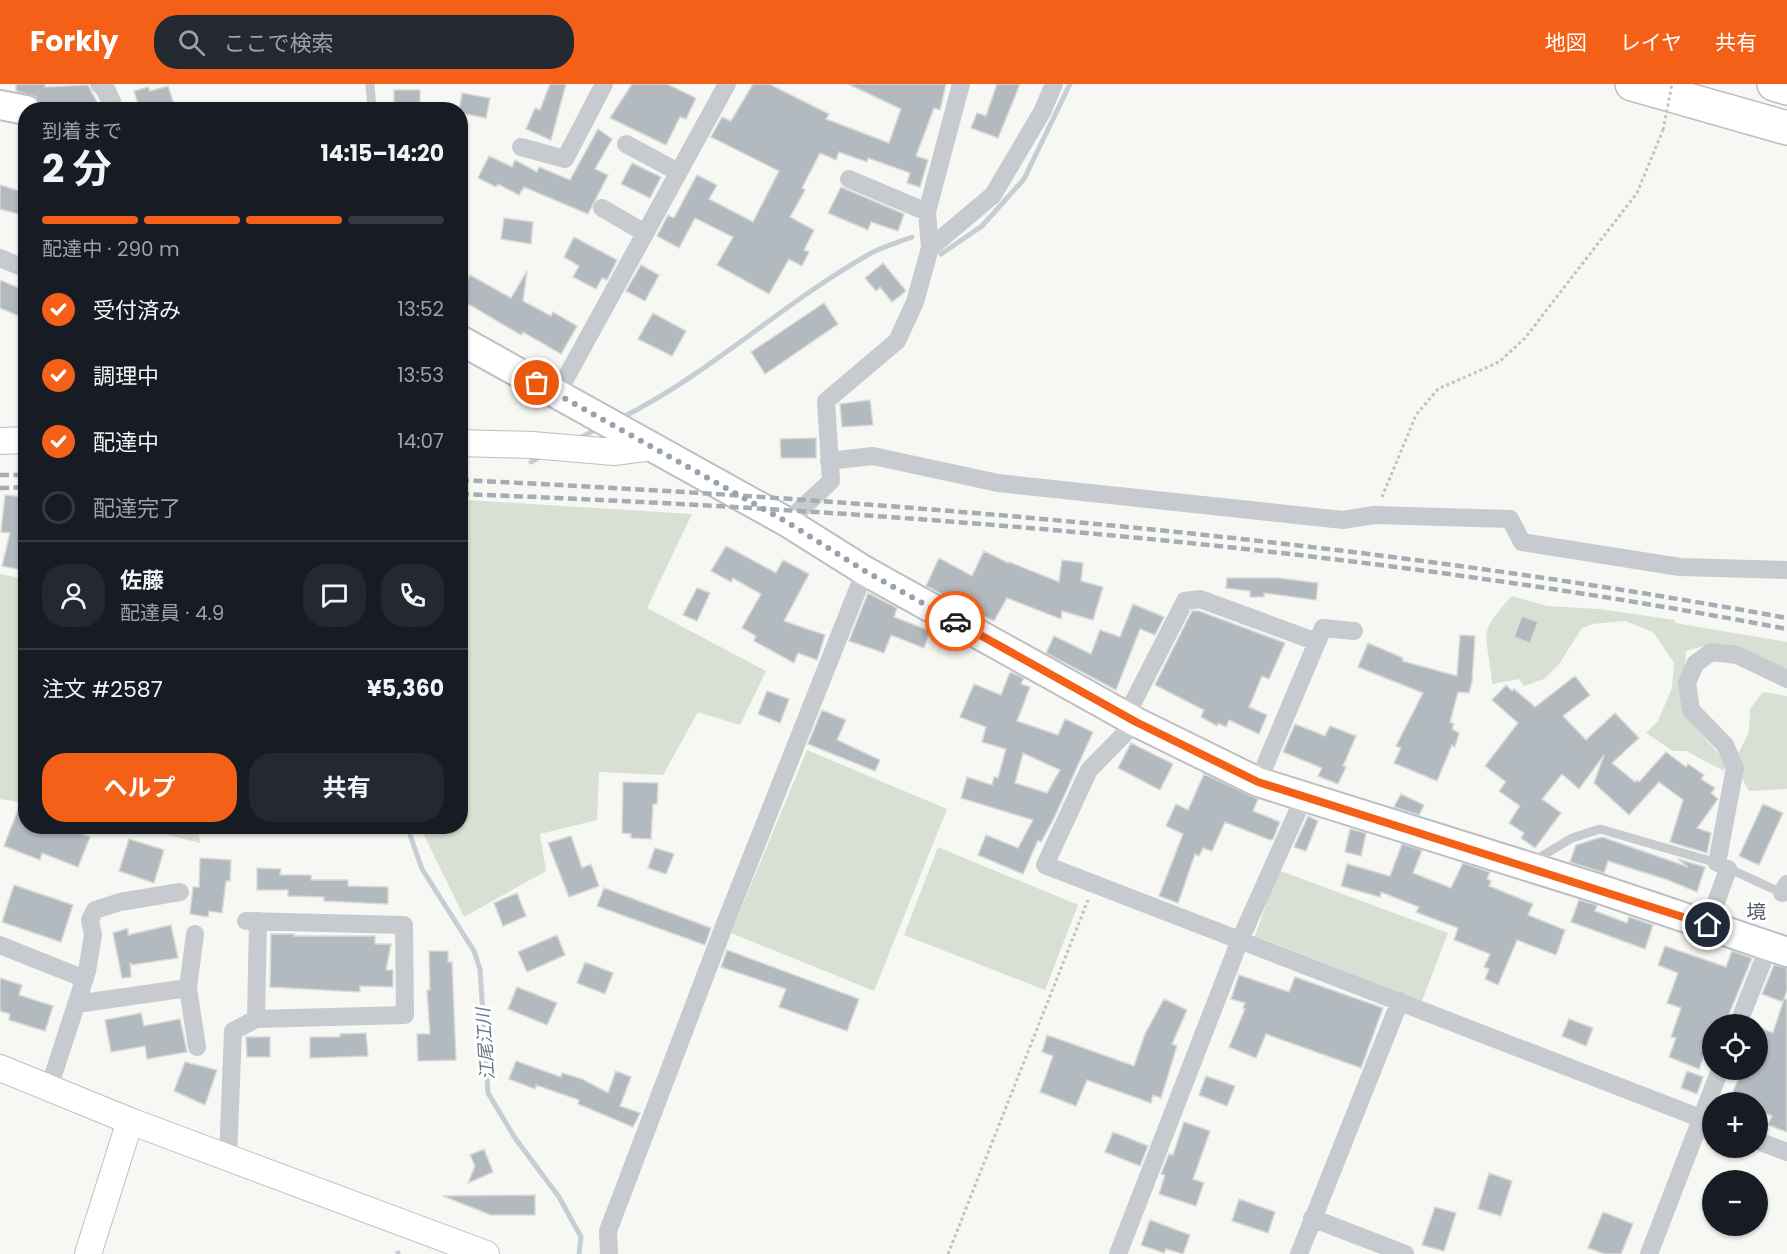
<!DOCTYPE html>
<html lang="ja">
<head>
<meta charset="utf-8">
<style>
	:root { --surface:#171b24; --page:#242831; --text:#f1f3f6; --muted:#9ea1a6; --line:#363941; --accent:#f46017 }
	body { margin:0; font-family:Poppins,"Noto Sans JP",sans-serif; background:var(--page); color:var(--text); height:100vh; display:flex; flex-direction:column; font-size:22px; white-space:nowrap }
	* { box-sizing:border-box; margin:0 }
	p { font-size:20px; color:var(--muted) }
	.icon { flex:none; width:33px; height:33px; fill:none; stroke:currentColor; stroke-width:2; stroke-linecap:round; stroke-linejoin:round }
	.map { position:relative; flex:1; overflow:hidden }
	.side { position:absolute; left:18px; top:18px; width:450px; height:732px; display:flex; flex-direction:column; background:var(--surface); border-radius:24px; box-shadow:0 2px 4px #0004 }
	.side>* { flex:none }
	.tools { position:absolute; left:1702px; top:930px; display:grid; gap:12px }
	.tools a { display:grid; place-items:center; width:66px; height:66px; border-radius:50%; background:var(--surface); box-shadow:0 2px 4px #0004; font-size:30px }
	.pin { position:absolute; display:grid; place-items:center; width:51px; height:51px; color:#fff; margin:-26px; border:3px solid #fff; border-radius:50%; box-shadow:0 2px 6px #0007 }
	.courier { position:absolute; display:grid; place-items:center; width:60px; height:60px; margin:-30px; border:4px solid #f46017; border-radius:50%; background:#fff; color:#222; box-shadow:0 2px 8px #0007 }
	.head em { font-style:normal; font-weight:700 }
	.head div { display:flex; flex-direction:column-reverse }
	.head { display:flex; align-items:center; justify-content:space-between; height:102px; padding:0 24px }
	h1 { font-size:39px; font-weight:700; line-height:45px }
	.bar { display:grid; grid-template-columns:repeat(4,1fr); gap:9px 6px; align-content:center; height:72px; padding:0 24px }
	.bar i { height:8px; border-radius:4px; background:var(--line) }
	.bar .selected { background:var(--accent) }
	.bar p { grid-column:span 4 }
	.line { display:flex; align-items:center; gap:15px; padding:0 24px; border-top:2px solid var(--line) }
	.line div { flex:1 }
	.round { display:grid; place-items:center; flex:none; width:63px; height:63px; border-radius:24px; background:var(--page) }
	ol { padding:0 24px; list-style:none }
	li { display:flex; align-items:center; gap:18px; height:66px }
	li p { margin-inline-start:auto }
	li .icon { padding:6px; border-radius:50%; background:var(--accent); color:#fff; stroke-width:4 }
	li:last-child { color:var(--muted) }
	li i { width:33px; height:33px; border:3px solid var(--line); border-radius:50% }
	.primary-button { display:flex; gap:12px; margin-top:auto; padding:12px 24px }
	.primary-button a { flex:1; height:69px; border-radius:24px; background:var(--accent); color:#fff; font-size:24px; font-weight:700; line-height:69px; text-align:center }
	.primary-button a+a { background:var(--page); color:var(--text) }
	header { display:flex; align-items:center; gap:36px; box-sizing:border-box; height:84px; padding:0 30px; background:var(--accent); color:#fff }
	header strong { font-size:28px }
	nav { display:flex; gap:33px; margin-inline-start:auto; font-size:21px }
	.search { width:420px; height:54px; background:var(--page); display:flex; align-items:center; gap:15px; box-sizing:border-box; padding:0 21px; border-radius:24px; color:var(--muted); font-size:22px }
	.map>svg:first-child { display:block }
</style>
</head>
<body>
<header>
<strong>Forkly</strong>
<div class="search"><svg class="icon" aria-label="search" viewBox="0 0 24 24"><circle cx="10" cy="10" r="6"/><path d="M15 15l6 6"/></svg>ここで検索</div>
<nav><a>地図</a><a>レイヤ</a><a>共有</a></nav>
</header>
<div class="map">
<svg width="1787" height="1170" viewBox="0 0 1787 1170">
	<rect width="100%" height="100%" fill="#f7f7f4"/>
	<!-- green -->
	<path fill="#d8e0d4" d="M466 416 692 430 647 524 766 587 740 641 698 628 663 691 599 688 597 736 540 750 546 787 464 833 420 743 460 742V421Z
		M0 490 25 495V719L0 715Z
		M1512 512 1547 522 1599 525 1675 536V539L1787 558V591L1715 559 1686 567 1682 628 1726 678 1724 687 1686 667H1673L1646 649 1658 637 1672 604 1674 579 1653 548 1625 537 1593 540 1582 544 1559 580 1544 595 1524 602 1519 595 1492 600C1492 586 1484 556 1487 547 1491 534 1503 522 1512 512Z
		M1763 608 1787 612V705L1749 707 1740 691 1738 670 1749 648 1750 625Z
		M807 666 947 725 874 907 731 849Z
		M136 743H198L200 759Z
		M938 763 1078 821 1045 906 904 851Z
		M1278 786 1448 849 1422 917 1255 852Z"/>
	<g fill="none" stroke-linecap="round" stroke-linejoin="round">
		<!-- stream -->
		<path stroke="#c5ced4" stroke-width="5" d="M111 0 119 17
			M941 170 982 142 1024 95 1070 0
			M621 334C711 289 785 217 873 168 885 162 899 158 912 153
			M578 355 599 344
			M531 378 542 372
			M407 742 422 785 474 867 480 885 488 1009 515 1054 559 1113 581 1153 579 1170
			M398 1170V1169"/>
	</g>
	<!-- building -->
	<path fill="#b2b9bf" stroke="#d9d9d6" stroke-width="1.5" fill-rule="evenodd" d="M16 0H45V3L88 1 101 26 42 24 36 13 16 7Z
		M550 0H566L551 56 526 45 535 24 540 26Z
		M632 0H667L696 14 686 35 680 33 666 61 610 34Z
		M753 0H769L829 30 826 35 889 59 901 25 848 0H946L940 26 934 24 916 72 928 76 920 103 907 99 910 89 868 74 867 78 839 68 836 76 820 69 802 104 805 106 790 133 814 146 804 166 809 168 802 182 789 175 769 210 717 181 733 153 695 134 679 164 657 152 668 131 674 134 697 91 717 101 709 115 753 138 779 87 711 53 722 33 731 37Z
		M997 0H1020L998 54 971 44 977 29 986 32Z
		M168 2 176 26H140L134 7 148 3 150 7Z
		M394 6H420V26H394Z
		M462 9 490 14 486 34 460 29 459 26Z
		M598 45 612 55 595 85 608 91 588 130 524 103 519 111 498 100 496 103 478 94 489 72 512 83 515 76 537 88 539 83 570 96Z
		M632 79 661 93 650 114 621 100Z
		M0 101 26 109V132L0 125Z
		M841 103 904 130 898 147 871 138 868 146 828 129Z
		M504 134 533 138 531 160 501 155Z
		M574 153 617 176 607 196 602 194 596 205 573 193 579 182 564 173Z
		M883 179 906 207 892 218 880 203 876 207 865 194Z
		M641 181 659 191 645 217 626 207Z
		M527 187 523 217 551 232 553 228 577 242 561 270 523 248 521 251 460 215V210L470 191 511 214Z
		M0 196 26 207V235L0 224Z
		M824 219 838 240 765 290 751 268Z
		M653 229 686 247 672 272 638 255Z
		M870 316 873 341 842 343 840 320Z
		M816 354V374H781L780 355Z
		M5 411 24 413 20 448 26 449V487L2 482 10 449 1 448Z
		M726 462 776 489 783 476 809 490 784 537 825 551 817 576 798 569 794 579 754 557 756 552 742 544 761 510 733 494 731 498 711 487Z
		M984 467 1008 479 1009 478 1059 498 1062 476 1083 479 1081 497 1103 503 1093 536 1062 527 1061 535 1007 514 994 537 926 502 939 474 972 492Z
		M1227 494H1278L1318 499 1316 516 1264 509V513H1250V507L1226 504Z
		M697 504 710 509 697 537 683 531Z
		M868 509 897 524 894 533 930 547 924 564 891 551 884 569 849 557Z
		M1133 520 1164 533 1155 551 1140 545 1116 606 1046 569 1054 552 1091 570 1100 546 1120 553Z
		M1192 527H1199L1285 559 1269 595 1262 592 1249 623 1267 631 1259 650 1229 636 1226 643 1218 639 1217 642 1201 633 1204 626 1155 601Z
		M1522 532 1538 538 1530 559 1514 553Z
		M1460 551 1475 552 1472 598 1469 609 1458 608 1450 638 1454 640 1452 645 1459 649 1455 663 1452 661 1437 697 1394 679 1401 664 1396 662 1423 609 1358 583 1368 559 1403 574 1402 577 1457 592Z
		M1010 588 1024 594 1021 600 1030 603 1017 637 1058 651 1065 635 1093 648 1054 734 1041 758 1038 756 1023 790 978 771 986 751 1018 764 1033 736 961 714 967 693 992 701 994 693 998 694 1006 665 982 658 986 643 960 633 974 600 1001 611ZM1023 669 1060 686 1047 709 1015 699Z
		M1575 592 1590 611 1563 632 1586 656 1615 629 1639 654 1612 679 1635 698 1637 696 1639 698 1666 668 1686 683 1688 680 1704 691 1701 695 1715 704 1711 709 1718 715 1697 744 1711 749 1707 769 1670 758 1683 716 1659 698 1629 731 1594 699 1604 671 1579 705 1562 690 1542 715 1561 729 1535 764 1521 754 1524 749 1509 739 1520 722 1499 707 1506 698 1485 682 1518 639 1492 616 1506 601 1512 607 1514 605 1535 623Z
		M767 607 789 615 780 639 758 630Z
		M822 626 846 636 837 656 880 676 875 687 808 660Z
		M1295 640 1325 652 1330 642 1356 652 1343 682 1346 683 1338 700 1318 692 1322 684 1283 668Z
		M1131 659 1173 680 1160 706 1118 684Z
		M1204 690 1258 715 1253 727 1280 738 1273 755 1270 756 1225 738 1212 767 1203 764 1199 772 1195 770 1178 819 1159 812 1183 750 1166 742 1176 720 1188 726Z
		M623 698 658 699 657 720H653L651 755 631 754V750L622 749Z
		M25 708 26 742H62L90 753 78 783 42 769 40 776 4 762Z
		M1401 710 1424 721 1419 731 1394 723Z
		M1763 720 1783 729 1759 781 1739 772Z
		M1308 732 1318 737 1306 767 1294 763Z
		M1350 745 1366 749 1361 772 1345 768Z
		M571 752 582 784 591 780 599 802 569 813 548 759Z
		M1602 753 1688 783 1678 775 1705 783 1697 808 1668 796 1608 777 1604 789 1570 778 1576 761Z
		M129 755 164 766 154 799 119 787Z
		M1402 760 1422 766 1413 789 1451 804 1463 779 1490 788 1487 795 1491 797 1489 802 1533 820 1528 831 1565 846 1556 871 1517 856 1498 901 1485 895 1489 885 1484 883 1490 870 1454 856 1458 844 1416 828 1419 823 1381 808 1380 813 1341 802 1347 780 1390 792Z
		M655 764 674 770 666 790 648 784Z
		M200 774 231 776 230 797H226L222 829 209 827 208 833 190 830 193 803H199Z
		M257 784 281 785 280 791H311V796H348V802L388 803V820L324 817V813L288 812V806H257Z
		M14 801 73 821 61 858 2 838Z
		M604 804 711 844 705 861 597 822Z
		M517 809 526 832 503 842 494 819Z
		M1579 816 1597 821 1595 827 1627 839 1629 833 1653 841 1645 865 1571 838Z
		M171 841 178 874 131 881 130 878 131 893 122 894 113 849 128 844V851Z
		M271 850H294V852H375V860H391L386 886H393V903L360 902V908L270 903Z
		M557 851 565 871 527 888 518 868Z
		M1665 862 1726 883 1732 867 1752 874 1725 940H1713V963L1708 961 1699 985 1669 973 1676 954 1671 953 1681 924 1667 919 1678 889 1658 881Z
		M727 866 859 915 847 947 779 923 786 905 721 883Z
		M429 867H448V878H452L456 976 418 977 417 950H430L427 906H430Z
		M585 878 613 889 605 910 577 899Z
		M1774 881 1787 884V906L1783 918 1762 910Z
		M1239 891 1289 908 1295 893 1383 924 1361 984 1266 950 1256 974 1229 963 1245 925 1243 924 1245 919 1231 915Z
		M0 894 22 901 19 911 53 922 45 947 9 936 10 930 0 927Z
		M517 903 557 919 547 941 508 925Z
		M1164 915 1187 926 1172 960 1177 962 1161 1014 1153 1011 1151 1019 1087 996 1076 1022 1040 1008 1053 972 1042 968 1047 951 1134 982 1145 950Z
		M1784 915H1787V1048L1768 1041 1772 1032 1758 1026V1018H1739L1730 1015 1742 986H1758V956L1763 945 1773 949Z
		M141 929 144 942 180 935 187 968 147 975 145 962 111 968 105 936Z
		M1569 935 1593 944 1586 962 1562 952Z
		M366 949 368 972 310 974V953H340V950Z
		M246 953H270V973H247Z
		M516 977 561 993 562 989 582 995 608 1009 616 987 631 993 620 1022 640 1029 633 1043 578 1020 579 1016 536 1001 535 1005 509 995Z
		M185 978 217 986 205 1021 174 1007Z
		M1687 987 1703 993 1697 1010 1681 1004Z
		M1206 992 1235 1002 1227 1022 1199 1011Z
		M1184 1038 1210 1047 1193 1095 1204 1099 1196 1122 1159 1110 1165 1091 1161 1090 1169 1070 1173 1071Z
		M1113 1048 1148 1062 1140 1082 1105 1068Z
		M484 1065 493 1088 468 1099 475 1082 470 1071Z
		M1489 1089 1512 1097 1501 1132 1478 1125Z
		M535 1111V1131H491L443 1112Z
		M1239 1115 1275 1128 1268 1149 1232 1137Z
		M1435 1123 1456 1129 1444 1167 1422 1161Z
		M1603 1128 1633 1140 1621 1170H1605L1588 1164Z
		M1150 1136 1190 1151 1183 1170 1166 1165 1164 1169 1141 1161Z"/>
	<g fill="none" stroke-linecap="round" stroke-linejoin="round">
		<!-- secondary casing -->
		<g stroke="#bbbfc5" stroke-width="28">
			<path id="secondary" d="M0 357 26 356
				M460 359 532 361 614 368 652 363
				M0 984 130 1037 486 1170
				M88 1170 130 1037"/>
		</g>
		<!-- primary casing -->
		<g stroke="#bcbfc3" stroke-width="32">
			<path id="primary" d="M0 21 26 26
				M460 256 787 438 865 487 1136 638 1258 698 1597 804 1787 868"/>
		</g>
		<!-- highway casing -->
		<g stroke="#bbbec1" stroke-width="36">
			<path id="highway" d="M1632 0 1787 44
				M1774 0 1787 4"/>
		</g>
		<!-- path -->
		<path stroke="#c0c2c5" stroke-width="3" stroke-dasharray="3 3" stroke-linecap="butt" d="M1382 413 1416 331 1438 305 1499 278 1525 254 1637 109 1663 46
			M948 1170 1088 816"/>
		<!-- lane -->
		<path stroke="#c7cace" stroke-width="9" d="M370 0 372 26
			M1532 778 1572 754 1600 745 1717 779 1784 810"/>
		<!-- street -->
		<path stroke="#c7cace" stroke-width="18" d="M99 0 105 6 114 26
			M626 60 678 88
			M521 63 565 75 604 0
			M849 95 927 128
			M602 124 645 149
			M930 164 993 111 1042 28 1054 0
			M0 174 26 185
			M557 310 727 0
			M829 377 873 372 998 399 1343 436 1374 431 1510 435 1522 458 1680 483 1787 486
			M787 438 831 397 826 317 897 257 915 218 930 164 927 128 961 0
			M1126 632 1185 517 1200 515 1317 558
			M1136 638 1089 686 1045 781 1713 1039
			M1258 698 1323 544 1354 547
			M1717 779 1735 684 1725 661 1691 626 1687 599 1695 580 1711 568 1737 571 1787 595
			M1782 809 1787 800
			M1708 841 1728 785
			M0 861 85 895
			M188 904 197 963
			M76 920 188 904 195 850
			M256 935 258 837
			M1738 940 1769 862
			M49 1004 87 887 93 851 90 836 95 826 120 818 180 808
			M1758 1057 1787 1068
			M228 1074 233 947 256 935 405 931 404 841 246 837
			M1312 1134 1405 1170
			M609 1170 608 1147 726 837 865 487
			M1118 1170 1240 856 1304 713
			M1299 1170 1400 917
			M1649 1170 1720 986"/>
		<!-- secondary -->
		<use href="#secondary" stroke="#fff" stroke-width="26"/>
		<!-- primary -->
		<use href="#primary" stroke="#fff" stroke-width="28"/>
		<!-- highway -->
		<use href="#highway" stroke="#fff" stroke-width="33"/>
		<!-- rail -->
		<path stroke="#a6acb3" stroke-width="4.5" stroke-dasharray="9 4.5" stroke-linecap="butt" d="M0 391H26
			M460 396C905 417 1349 454 1787 534
			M0 404 26 403
			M460 410C905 427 1350 462 1787 545"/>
		<!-- path-bridge -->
		<path stroke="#c0c2c5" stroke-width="3" stroke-dasharray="3 3" stroke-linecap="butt" d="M1663 46 1672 0"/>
	</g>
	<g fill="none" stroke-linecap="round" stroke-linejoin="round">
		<!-- done -->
		<path stroke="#97a2ae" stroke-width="6" stroke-dasharray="0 10.8" d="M537 299 787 438 865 487 955 537"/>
		<!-- route -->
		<path stroke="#f46017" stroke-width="8" d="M955 537 1136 638 1258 698 1708 841"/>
	</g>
	<g text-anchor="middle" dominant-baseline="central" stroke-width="6" stroke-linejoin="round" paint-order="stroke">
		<!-- water labels -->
		<g font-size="18" font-style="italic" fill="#5f7784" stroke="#fff">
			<text transform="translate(485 960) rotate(-94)">江尾江川</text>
		</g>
		<!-- quarter labels -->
		<g font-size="20" fill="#525e6c" stroke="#fff">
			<text x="1756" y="828">境</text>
		</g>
	</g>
</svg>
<div class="tools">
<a><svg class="icon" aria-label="locate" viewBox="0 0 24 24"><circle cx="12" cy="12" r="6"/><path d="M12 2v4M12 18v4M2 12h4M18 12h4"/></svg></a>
<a>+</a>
<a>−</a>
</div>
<div class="pin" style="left:537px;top:299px;background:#ea580c"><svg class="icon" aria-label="bag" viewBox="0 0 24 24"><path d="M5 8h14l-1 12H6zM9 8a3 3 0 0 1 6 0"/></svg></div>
<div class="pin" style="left:1708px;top:841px;background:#1f2937"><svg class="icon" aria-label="home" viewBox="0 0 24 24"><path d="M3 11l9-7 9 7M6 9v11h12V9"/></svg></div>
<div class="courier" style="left:955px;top:537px"><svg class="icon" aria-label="car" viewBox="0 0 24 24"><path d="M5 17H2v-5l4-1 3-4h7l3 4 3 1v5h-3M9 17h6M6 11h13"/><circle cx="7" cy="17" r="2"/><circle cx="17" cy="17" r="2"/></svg></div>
<section class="side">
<div class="head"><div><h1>2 分</h1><p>到着まで</p></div><em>14:15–14:20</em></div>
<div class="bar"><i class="selected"></i><i class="selected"></i><i class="selected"></i><i></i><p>配達中 · 290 m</p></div>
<ol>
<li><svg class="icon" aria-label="check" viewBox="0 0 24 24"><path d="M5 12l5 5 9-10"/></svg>受付済み<p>13:52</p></li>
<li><svg class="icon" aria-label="check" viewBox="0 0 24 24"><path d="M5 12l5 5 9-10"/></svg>調理中<p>13:53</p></li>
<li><svg class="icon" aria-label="check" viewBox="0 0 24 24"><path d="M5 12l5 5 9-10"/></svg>配達中<p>14:07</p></li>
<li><i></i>配達完了</li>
</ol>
<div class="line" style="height:108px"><a class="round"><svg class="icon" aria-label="person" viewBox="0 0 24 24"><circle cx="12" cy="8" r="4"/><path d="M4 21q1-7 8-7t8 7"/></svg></a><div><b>佐藤</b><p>配達員 · 4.9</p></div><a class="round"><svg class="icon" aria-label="chat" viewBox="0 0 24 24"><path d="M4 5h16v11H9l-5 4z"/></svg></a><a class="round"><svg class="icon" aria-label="phone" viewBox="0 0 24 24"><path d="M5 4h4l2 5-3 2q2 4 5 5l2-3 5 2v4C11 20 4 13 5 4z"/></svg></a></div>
<div class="line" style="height:78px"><div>注文 #2587</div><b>¥5,360</b></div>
<div class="primary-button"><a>ヘルプ</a><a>共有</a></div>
</section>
</div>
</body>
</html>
